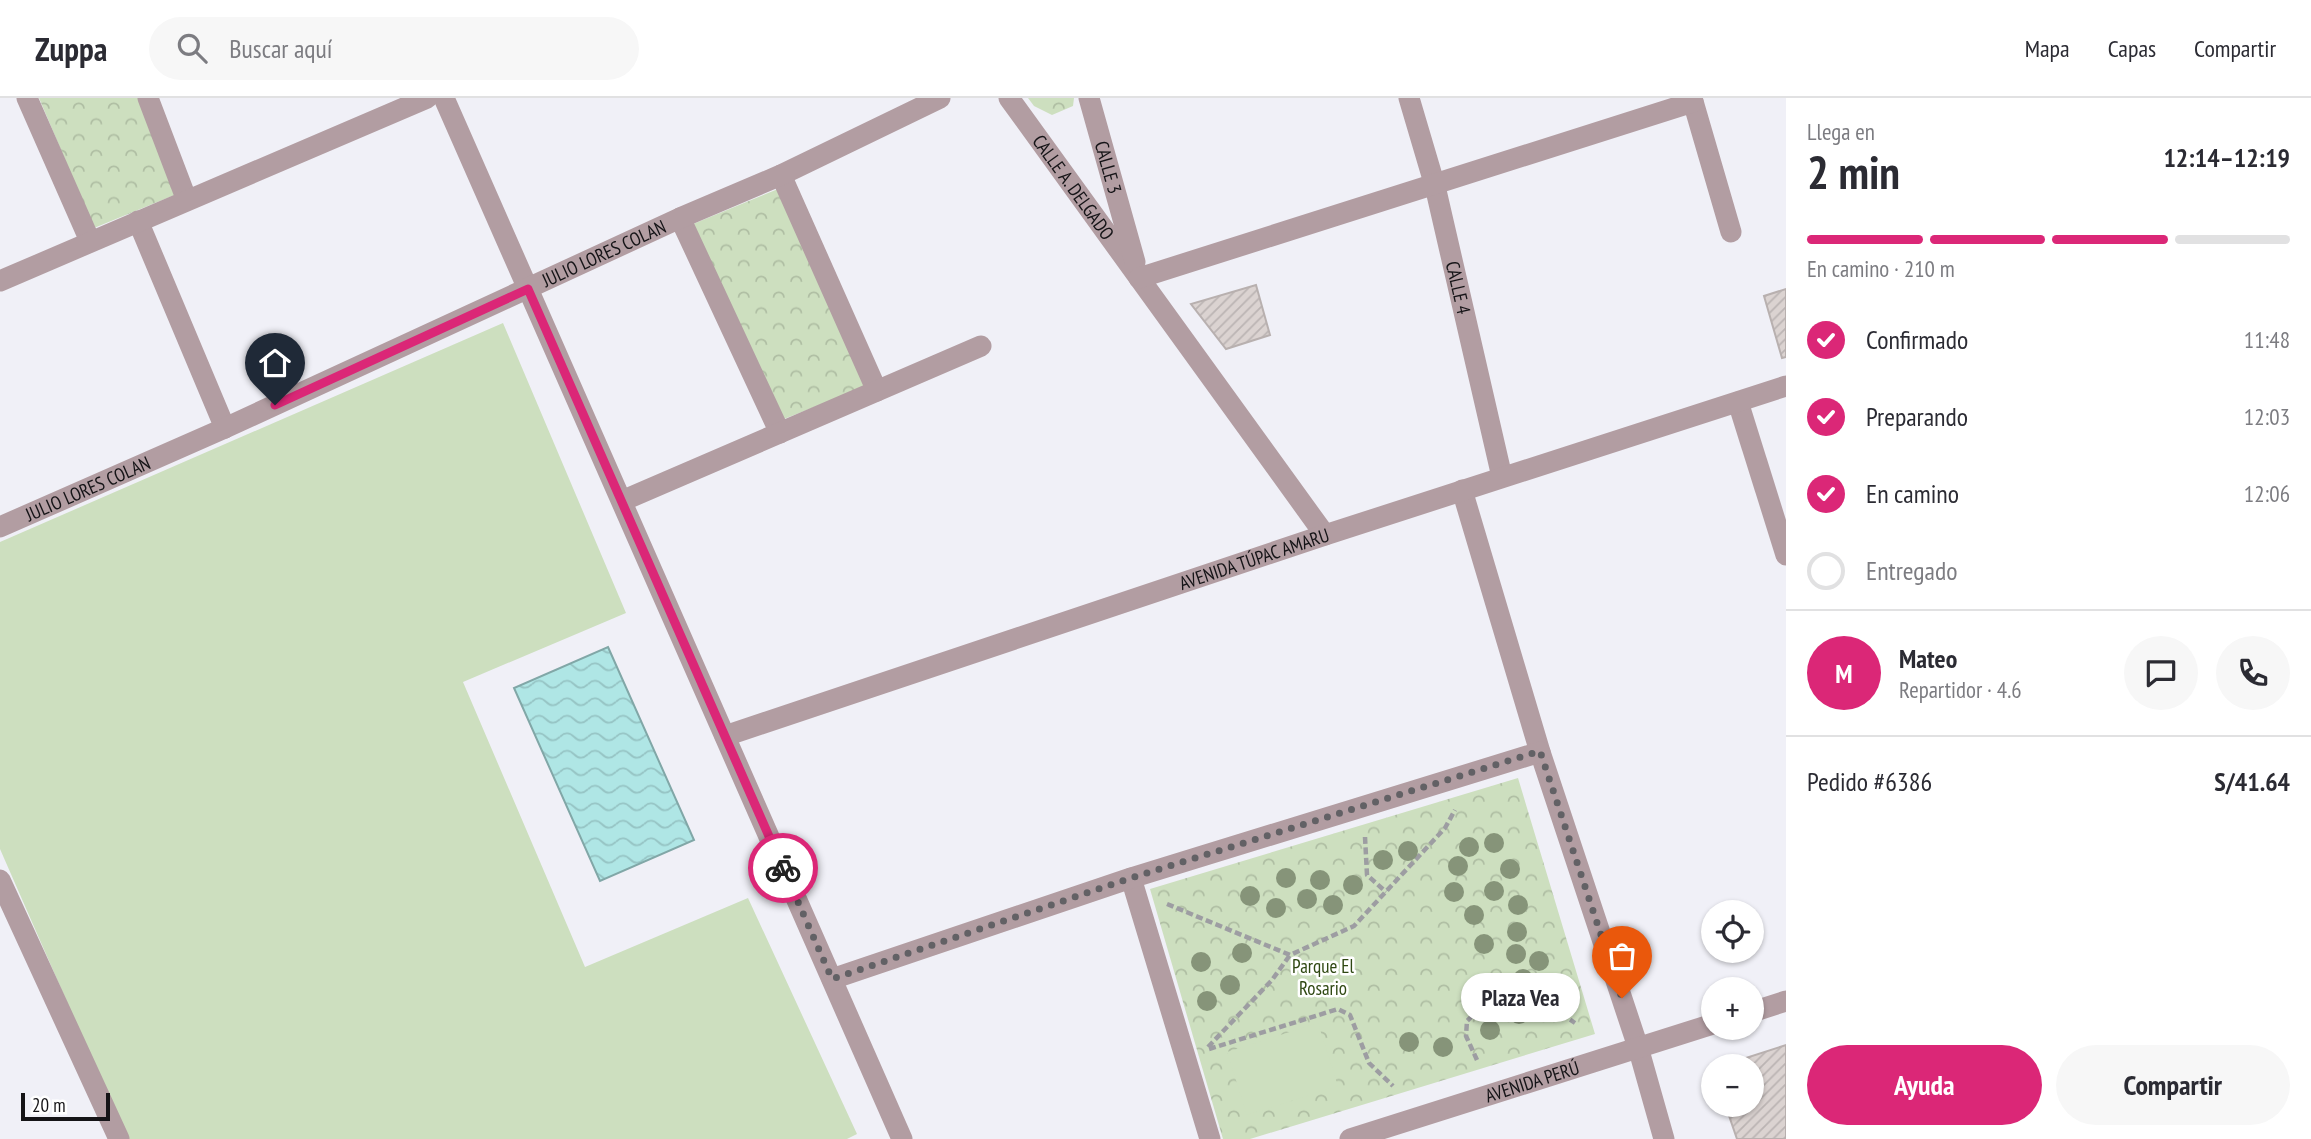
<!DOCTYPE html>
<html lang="es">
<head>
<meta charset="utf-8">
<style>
	:root { --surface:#fff; --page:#f7f7f7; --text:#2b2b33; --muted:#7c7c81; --line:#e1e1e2; --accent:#db2777 }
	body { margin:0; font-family:"PT Sans Narrow",sans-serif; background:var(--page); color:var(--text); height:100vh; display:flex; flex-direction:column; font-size:26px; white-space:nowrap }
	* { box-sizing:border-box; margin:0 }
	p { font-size:23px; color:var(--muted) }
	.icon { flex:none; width:38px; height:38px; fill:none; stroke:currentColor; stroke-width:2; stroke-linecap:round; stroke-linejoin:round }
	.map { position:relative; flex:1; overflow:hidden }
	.details { display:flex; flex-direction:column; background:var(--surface); width:525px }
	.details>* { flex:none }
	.controls { position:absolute; left:1701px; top:802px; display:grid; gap:14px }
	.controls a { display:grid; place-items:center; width:63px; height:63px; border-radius:50%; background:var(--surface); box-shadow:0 2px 5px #0004; font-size:35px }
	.scale { position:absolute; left:21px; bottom:18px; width:89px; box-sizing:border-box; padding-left:7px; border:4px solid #151417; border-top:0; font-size:19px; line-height:24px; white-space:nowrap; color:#151417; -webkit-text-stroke:5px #fff; paint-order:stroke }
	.pin { position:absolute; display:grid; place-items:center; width:60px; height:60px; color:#fff; margin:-72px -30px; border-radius:50% 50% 50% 0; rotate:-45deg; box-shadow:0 0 7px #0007 }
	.pin .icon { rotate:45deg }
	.courier { position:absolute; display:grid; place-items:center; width:70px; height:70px; margin:-35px; border:5px solid #db2777; border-radius:50%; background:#fff; color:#222; box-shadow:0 2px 9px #0007 }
	.bubble { position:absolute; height:49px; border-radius:24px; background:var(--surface); box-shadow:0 2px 5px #0004; font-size:23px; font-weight:800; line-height:49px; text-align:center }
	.head em { font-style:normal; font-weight:800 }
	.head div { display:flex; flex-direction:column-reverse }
	.head { display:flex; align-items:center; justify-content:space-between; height:119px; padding:0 21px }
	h1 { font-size:46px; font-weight:800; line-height:52px }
	.bar { display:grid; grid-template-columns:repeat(4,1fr); gap:10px 7px; align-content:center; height:84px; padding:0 21px }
	.bar i { height:9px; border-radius:5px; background:var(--line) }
	.bar .active { background:var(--accent) }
	.bar p { grid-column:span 4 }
	.line { display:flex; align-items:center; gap:18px; padding:0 21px; border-top:2px solid var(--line) }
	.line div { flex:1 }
	.round { display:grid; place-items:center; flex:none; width:74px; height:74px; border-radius:37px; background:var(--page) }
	ol { padding:0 21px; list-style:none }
	li { display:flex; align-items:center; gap:21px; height:77px }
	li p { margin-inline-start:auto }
	li .icon { padding:7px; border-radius:50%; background:var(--accent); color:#fff; stroke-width:4 }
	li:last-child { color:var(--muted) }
	li i { width:38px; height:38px; border:4px solid var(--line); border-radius:50% }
	.cta { display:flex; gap:14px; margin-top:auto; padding:14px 21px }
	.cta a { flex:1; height:80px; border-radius:42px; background:var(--accent); color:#fff; font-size:28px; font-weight:800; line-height:80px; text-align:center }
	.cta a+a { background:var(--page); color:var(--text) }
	header { display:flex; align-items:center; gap:42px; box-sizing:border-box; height:98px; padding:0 35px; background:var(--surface); border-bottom:2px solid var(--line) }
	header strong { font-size:33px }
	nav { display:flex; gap:38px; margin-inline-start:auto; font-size:24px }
	.search { width:490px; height:63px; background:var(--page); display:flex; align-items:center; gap:18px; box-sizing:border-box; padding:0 24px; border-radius:38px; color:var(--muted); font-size:26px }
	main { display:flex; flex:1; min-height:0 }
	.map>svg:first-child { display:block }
</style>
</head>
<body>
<header>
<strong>Zuppa</strong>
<div class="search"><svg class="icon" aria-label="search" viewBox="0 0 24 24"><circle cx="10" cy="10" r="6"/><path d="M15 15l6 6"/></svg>Buscar aquí</div>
<nav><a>Mapa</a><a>Capas</a><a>Compartir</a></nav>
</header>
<main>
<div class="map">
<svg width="1786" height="1041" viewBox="0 0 1786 1041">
	<defs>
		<pattern id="park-crowns" width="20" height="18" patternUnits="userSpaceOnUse" patternTransform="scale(1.75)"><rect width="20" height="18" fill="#cddfbf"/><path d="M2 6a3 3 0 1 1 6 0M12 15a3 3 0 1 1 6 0" fill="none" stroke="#afbea3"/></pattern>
		<pattern id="water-waves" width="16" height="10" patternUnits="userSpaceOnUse" patternTransform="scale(1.75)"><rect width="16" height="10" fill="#afe6e5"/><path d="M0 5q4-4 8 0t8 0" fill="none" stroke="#96c4c4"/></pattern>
		<pattern id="building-hatch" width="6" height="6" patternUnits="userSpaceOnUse" patternTransform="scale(1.75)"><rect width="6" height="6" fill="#dbd3d1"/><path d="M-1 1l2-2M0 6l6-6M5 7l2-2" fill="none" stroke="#bbb4b3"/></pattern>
	</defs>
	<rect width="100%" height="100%" fill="#f0f0f7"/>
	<!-- park -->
	<path fill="url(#park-crowns)" d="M39 0H138L177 96 94 130Z
		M1028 0H1074L1073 8 1052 17 1034 8Z
		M778 91 865 289 784 321 693 126Z
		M1518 680 1595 936 1250 1041H1223L1150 791Z"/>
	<!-- pitch -->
	<path fill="#cddfbf" d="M503 225 626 515 463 584 585 869 748 800 857 1036 847 1041H127L0 751V444Z
		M1318 925 1338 988 1247 1017 1227 954Z"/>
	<!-- water -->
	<path fill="url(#water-waves)" stroke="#81a7a7" stroke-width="2" d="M608 549 694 742 600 783 514 590Z"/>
	<!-- building -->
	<path fill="url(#building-hatch)" stroke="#b8b0af" stroke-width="2" d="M1256 187 1270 237 1226 251 1191 206Z
		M1786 191V259L1782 260 1764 198Z
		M1786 947V1041H1737L1725 1006H1752V968H1721Z"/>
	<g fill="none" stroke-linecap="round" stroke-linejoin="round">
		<!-- path -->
		<path stroke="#9d9da2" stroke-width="4.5" stroke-dasharray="7 3.5" stroke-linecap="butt" d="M1365 739 1367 777 1386 794
			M1167 806 1290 857 1354 828 1445 730 1455 712
			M1208 949 1272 882 1290 857
			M1209 951 1338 911 1350 917 1369 965 1393 988
			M1477 962 1466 938 1467 923 1476 914 1496 906 1509 888 1539 901 1575 925"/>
		<!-- minor -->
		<g stroke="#b29da2" stroke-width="21">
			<path d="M27 0 90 143"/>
			<path d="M148 0 186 100"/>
			<path d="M444 0 902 1041"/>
			<path id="s1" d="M1009 0 1325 437"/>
			<path id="s2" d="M1089 0 1135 164"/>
			<path id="s3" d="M1409 0 1435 88 1502 379"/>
			<path d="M1692 0 1731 134"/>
			<path d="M781 77 877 293"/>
			<path d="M680 120 780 335"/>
			<path d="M138 123 225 330"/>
			<path d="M1139 180 1693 4"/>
			<path d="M0 183 427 0"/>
			<path d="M1738 304 1786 457"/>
			<path d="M1462 392 1540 654 1638 949 1664 1041"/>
			<path d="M622 403 981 248"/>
			<path id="s4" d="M0 429 225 330 680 120 781 77 940 0"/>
			<path id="s5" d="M725 638 1325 437 1786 288"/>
			<path d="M1131 780 1210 1041"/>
			<path d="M0 782 119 1041"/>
			<path d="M832 881 1131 780 1540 654"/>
			<path d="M1752 914 1786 903"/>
			<path id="s6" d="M1350 1041 1713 926"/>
		</g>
	</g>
	<!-- trees -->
	<g fill="#869479">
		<circle cx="1494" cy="745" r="10"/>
		<circle cx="1469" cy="749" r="10"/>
		<circle cx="1408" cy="753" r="10"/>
		<circle cx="1383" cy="762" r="10"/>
		<circle cx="1458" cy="768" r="10"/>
		<circle cx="1510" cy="771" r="10"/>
		<circle cx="1286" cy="780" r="10"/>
		<circle cx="1320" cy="782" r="10"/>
		<circle cx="1353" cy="787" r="10"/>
		<circle cx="1494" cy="793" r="10"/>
		<circle cx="1454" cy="794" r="10"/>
		<circle cx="1250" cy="798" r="10"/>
		<circle cx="1307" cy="801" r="10"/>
		<circle cx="1333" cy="807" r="10"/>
		<circle cx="1518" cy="807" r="10"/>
		<circle cx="1276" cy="810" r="10"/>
		<circle cx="1474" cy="817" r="10"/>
		<circle cx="1517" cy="834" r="10"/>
		<circle cx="1484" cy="846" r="10"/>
		<circle cx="1242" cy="855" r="10"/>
		<circle cx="1516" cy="856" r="10"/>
		<circle cx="1539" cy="863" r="10"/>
		<circle cx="1201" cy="864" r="10"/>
		<circle cx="1523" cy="881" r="10"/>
		<circle cx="1230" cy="887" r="10"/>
		<circle cx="1207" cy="903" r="10"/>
		<circle cx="1519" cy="916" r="10"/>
		<circle cx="1490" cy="932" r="10"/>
		<circle cx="1409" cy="944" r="10"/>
		<circle cx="1443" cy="949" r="10"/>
	</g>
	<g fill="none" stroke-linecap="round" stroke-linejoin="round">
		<!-- done -->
		<path stroke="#626165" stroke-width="7" stroke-dasharray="0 12.6" d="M783 770 832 881 1131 780 1540 653 1622 900"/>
		<!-- route -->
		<path stroke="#db2777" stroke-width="9" d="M275 307 528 191 783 770"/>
	</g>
	<g text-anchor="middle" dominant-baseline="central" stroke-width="5" stroke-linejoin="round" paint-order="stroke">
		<!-- street labels -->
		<g font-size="19" fill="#151417" stroke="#fff">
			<text stroke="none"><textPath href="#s2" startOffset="72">CALLE 3</textPath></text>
			<text stroke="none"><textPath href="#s1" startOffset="110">CALLE A. DELGADO</textPath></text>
			<text stroke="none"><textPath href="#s4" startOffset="663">JULIO LORES COLAN</textPath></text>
			<text stroke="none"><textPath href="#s3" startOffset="196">CALLE 4</textPath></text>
			<text stroke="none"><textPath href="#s4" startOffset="96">JULIO LORES COLAN</textPath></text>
			<text stroke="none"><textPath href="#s5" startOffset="558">AVENIDA TÚPAC AMARU</textPath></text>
			<text stroke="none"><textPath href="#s6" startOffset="191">AVENIDA PERÚ</textPath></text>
		</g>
		<!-- park labels -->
		<g font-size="19" fill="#2f4812" stroke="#fff">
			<text x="1323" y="868">Parque El<tspan x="1323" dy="22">Rosario</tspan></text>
		</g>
	</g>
</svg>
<div class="controls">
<a><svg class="icon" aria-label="locate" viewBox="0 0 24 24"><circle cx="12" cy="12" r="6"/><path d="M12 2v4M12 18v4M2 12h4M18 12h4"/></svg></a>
<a>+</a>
<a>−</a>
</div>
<div class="scale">20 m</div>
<div class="pin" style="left:1622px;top:900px;background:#ea580c"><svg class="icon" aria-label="bag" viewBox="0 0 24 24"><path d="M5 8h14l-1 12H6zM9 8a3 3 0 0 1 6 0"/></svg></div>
<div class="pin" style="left:275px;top:307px;background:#1f2937"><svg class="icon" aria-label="home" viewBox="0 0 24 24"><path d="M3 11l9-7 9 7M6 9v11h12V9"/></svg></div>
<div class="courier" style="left:783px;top:770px"><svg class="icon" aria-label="bike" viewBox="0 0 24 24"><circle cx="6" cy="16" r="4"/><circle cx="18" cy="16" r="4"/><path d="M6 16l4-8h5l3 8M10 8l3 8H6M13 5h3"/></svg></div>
<div class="bubble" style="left:1461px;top:875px;width:119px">Plaza Vea</div>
</div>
<section class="details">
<div class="head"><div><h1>2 min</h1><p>Llega en</p></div><em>12:14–12:19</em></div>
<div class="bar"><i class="active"></i><i class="active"></i><i class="active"></i><i></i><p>En camino · 210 m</p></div>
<ol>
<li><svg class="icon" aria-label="check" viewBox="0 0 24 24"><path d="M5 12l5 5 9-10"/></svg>Confirmado<p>11:48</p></li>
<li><svg class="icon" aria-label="check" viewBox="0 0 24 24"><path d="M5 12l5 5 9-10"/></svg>Preparando<p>12:03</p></li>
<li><svg class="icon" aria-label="check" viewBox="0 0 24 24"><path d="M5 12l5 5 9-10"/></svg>En camino<p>12:06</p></li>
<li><i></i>Entregado</li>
</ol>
<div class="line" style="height:126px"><b class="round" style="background:var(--accent);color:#fff">M</b><div><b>Mateo</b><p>Repartidor · 4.6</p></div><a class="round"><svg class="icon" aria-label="chat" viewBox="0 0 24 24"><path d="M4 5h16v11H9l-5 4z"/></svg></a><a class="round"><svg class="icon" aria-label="phone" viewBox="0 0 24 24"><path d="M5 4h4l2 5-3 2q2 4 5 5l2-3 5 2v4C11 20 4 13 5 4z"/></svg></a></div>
<div class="line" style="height:91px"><div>Pedido #6386</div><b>S/41.64</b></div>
<div class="cta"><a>Ayuda</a><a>Compartir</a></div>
</section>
</main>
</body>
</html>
